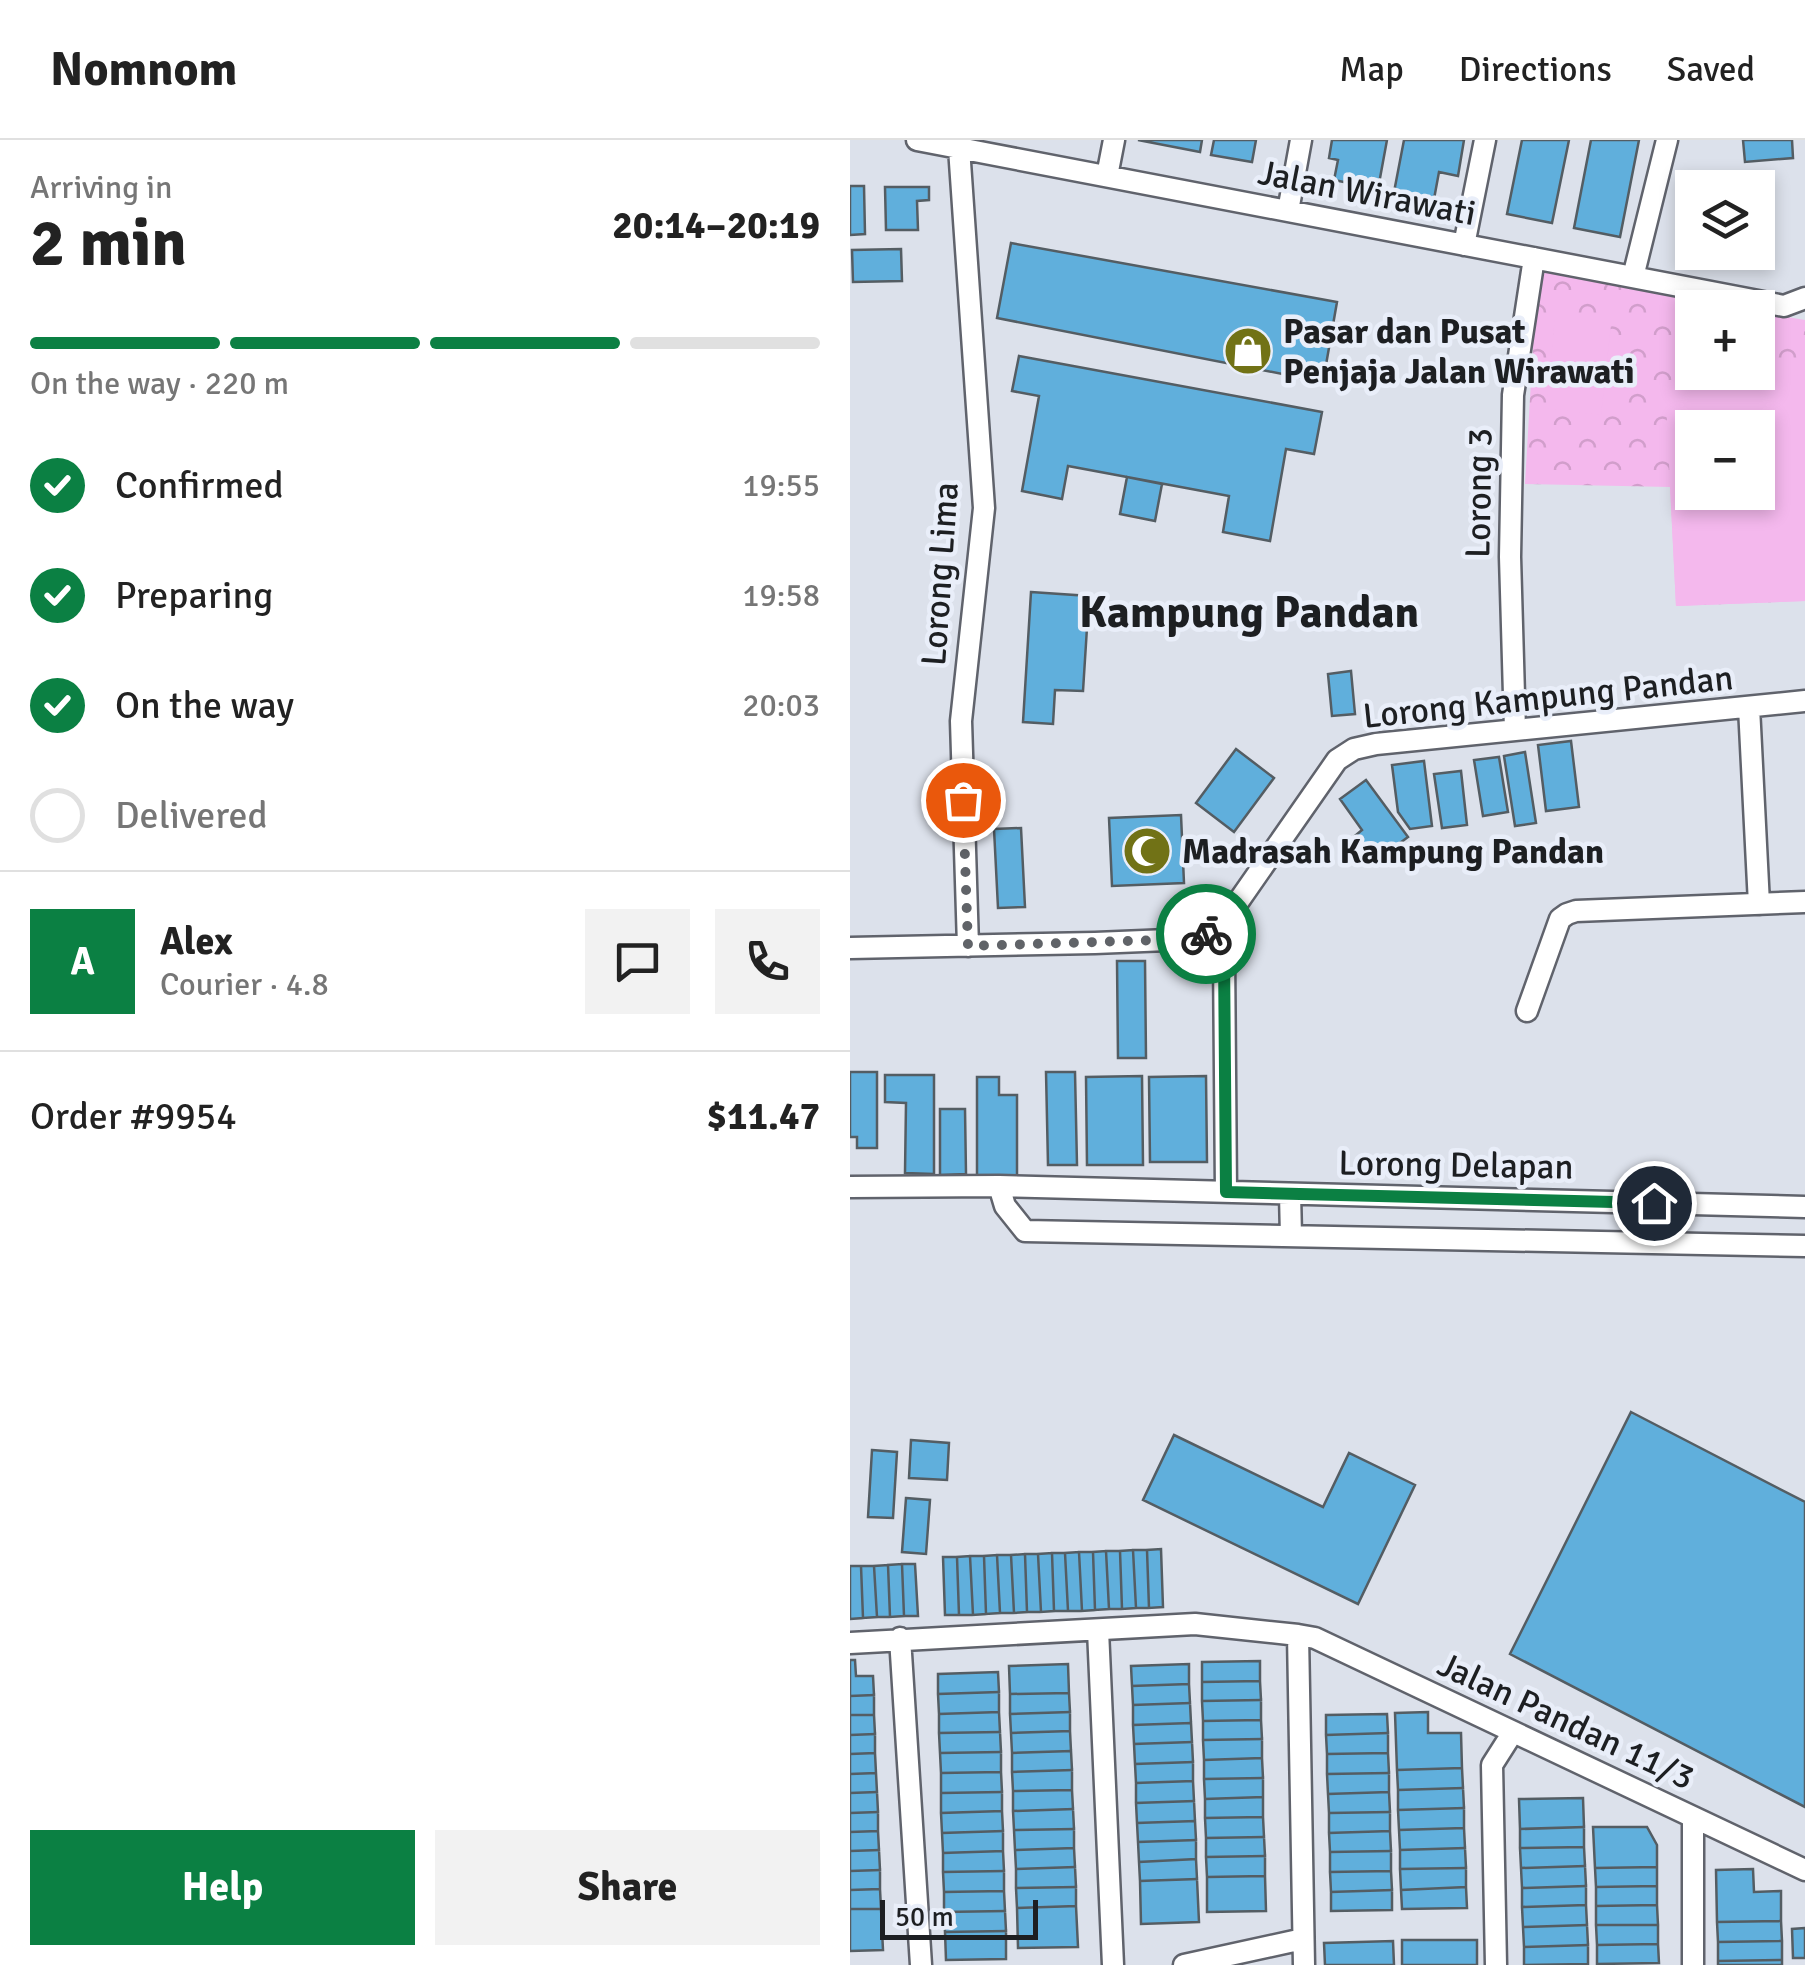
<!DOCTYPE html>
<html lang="en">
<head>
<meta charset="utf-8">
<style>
	:root { --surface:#fff; --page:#f2f2f2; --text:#222; --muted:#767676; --line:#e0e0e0; --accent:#0b8043 }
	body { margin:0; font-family:Signika,sans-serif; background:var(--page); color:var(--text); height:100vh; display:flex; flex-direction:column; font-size:38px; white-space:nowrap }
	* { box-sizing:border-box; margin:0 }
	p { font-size:32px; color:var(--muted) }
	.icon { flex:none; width:55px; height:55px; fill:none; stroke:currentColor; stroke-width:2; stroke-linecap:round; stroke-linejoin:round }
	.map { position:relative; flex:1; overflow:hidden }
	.sheet { display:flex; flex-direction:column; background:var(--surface); width:850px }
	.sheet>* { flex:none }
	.buttons { position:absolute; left:825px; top:30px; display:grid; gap:20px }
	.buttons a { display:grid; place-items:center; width:100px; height:100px; border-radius:0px; background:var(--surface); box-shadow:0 5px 15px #0003; font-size:50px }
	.scale { position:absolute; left:30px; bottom:25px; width:158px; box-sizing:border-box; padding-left:10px; border:5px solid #1d1f22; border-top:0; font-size:28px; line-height:35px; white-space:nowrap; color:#1d1f22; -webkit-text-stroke:8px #e9eef9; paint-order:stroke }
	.pin { position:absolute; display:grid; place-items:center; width:85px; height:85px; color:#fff; margin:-42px; border:5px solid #fff; border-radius:50%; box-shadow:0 2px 10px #0007 }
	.courier { position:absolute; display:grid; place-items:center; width:100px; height:100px; margin:-50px; border:8px solid #0b8043; border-radius:50%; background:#fff; color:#222; box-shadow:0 2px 12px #0007 }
	.head em { font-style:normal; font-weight:700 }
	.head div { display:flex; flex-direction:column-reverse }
	.head { display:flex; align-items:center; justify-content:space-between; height:170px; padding:0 30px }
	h1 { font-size:65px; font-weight:700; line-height:75px }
	.bar { display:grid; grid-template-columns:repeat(4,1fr); gap:15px 10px; align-content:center; height:120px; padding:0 30px }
	.bar i { height:12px; border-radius:8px; background:var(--line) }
	.bar .current { background:var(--accent) }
	.bar p { grid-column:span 4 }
	.line { display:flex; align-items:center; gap:25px; padding:0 30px; border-top:2px solid var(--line) }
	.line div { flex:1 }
	.round { display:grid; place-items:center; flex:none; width:105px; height:105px; border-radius:0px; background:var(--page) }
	ol { padding:0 30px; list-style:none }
	li { display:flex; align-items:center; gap:30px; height:110px }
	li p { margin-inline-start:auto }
	li .icon { padding:10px; border-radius:50%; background:var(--accent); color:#fff; stroke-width:4 }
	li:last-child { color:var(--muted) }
	li i { width:55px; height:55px; border:5px solid var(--line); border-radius:50% }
	.cta { display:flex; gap:20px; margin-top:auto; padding:20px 30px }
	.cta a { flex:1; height:115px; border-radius:0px; background:var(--accent); color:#fff; font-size:40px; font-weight:700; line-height:115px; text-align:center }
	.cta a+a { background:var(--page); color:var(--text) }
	header { display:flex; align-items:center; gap:60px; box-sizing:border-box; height:140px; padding:0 50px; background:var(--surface); border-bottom:2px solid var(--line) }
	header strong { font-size:48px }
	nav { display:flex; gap:55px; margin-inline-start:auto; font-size:35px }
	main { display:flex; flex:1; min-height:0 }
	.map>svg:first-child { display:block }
</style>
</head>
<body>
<header>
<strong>Nomnom</strong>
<nav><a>Map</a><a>Directions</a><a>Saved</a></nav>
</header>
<main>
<section class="sheet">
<div class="head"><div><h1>2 min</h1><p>Arriving in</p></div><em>20:14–20:19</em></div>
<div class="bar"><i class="current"></i><i class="current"></i><i class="current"></i><i></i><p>On the way · 220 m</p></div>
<ol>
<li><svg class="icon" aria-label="check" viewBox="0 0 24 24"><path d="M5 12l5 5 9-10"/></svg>Confirmed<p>19:55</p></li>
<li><svg class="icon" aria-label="check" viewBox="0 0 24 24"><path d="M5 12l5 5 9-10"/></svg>Preparing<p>19:58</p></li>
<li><svg class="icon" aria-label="check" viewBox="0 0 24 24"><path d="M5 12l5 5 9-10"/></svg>On the way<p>20:03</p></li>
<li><i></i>Delivered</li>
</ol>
<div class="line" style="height:180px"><b class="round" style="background:var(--accent);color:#fff">A</b><div><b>Alex</b><p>Courier · 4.8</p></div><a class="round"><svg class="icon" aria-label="chat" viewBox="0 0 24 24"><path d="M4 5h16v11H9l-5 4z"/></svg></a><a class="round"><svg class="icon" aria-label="phone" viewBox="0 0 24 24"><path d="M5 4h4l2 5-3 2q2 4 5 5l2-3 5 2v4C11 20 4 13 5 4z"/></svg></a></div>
<div class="line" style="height:130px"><div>Order #9954</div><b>$11.47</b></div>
<div class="cta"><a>Help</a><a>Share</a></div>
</section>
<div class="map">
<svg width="955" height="1825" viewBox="0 0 955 1825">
	<defs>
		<pattern id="park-crowns" width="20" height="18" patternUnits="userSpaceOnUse" patternTransform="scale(2.5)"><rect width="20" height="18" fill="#f4b8ed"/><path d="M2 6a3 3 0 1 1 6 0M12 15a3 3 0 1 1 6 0" fill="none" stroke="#d19ecb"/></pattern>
	</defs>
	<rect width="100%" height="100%" fill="#dce1eb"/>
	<!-- park -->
	<path fill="url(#park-crowns)" fill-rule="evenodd" d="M695 132 885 167 842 168V232H908V172L955 180V461L826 466 820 347 675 344 686 155ZM842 288H908V352H842Z"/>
	<!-- pitch -->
	<path fill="#f4b8ed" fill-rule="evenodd" d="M705 177 761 185 751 275 696 268Z
		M955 235V461L826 466 815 241ZM842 288H908V352H842Z"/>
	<!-- building -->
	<path fill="#60afdc" stroke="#545d63" stroke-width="2.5" d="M288 0H352L350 12Z
		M364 0H406L402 22 361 15Z
		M482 0H537L528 49 484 40 488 20 479 18Z
		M554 0H614L608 36 589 32 584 59 544 52Z
		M672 0H719L702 83 657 74Z
		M741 0H789L770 97 724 88Z
		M893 0H942L943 18 895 22Z
		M0 46H14L15 94 0 95Z
		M35 47H79V60L67 61 68 90H36Z
		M161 103 487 162 473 242 147 178Z
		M51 109 52 141 3 142 2 110Z
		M169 216 472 272 464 314 436 309 420 401 373 392 379 356 218 326 212 359 172 351 189 256 162 251Z
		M277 337 312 344 305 381 270 374Z
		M181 452 239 456 233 551 205 550 203 584 173 582Z
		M501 531 505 574 482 576 478 534Z
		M721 601 729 667 696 671 688 605Z
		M386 609 424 638 384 692 346 663Z
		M675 612 686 683 665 686 654 616Z
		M649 617 658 672 633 676 624 620Z
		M574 621 582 686 560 689 548 672 542 625Z
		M611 631 617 685 592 688 584 634Z
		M516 640 558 697 519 726 500 700 512 690 490 659Z
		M331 675 334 743 262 746 259 678Z
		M171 688 175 767 148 768 144 689Z
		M267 821H295L296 918H268Z
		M0 932H27V1008H7V997H0Z
		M196 932H225L227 1025H198Z
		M35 935H84V1034L55 1033 56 963 35 962Z
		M292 936 293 1025H237L236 937Z
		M356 936 357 1022H300L299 937Z
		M127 937H149V955H167V1036H127Z
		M90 969H115L116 1034 90 1035Z
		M781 1272 955 1362V1667L660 1514Z
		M324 1295 473 1367 499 1313 565 1345 508 1464 293 1360Z
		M61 1300 99 1303 97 1340 59 1338Z
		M22 1310 47 1312 43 1378 18 1377Z
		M56 1358 80 1360 76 1414 52 1412Z
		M311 1409 313 1467 299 1468 297 1410Z
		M283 1410 286 1468 272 1469 270 1411Z
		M283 1410H297L299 1468H286Z
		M256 1411 259 1469 245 1470 243 1412Z
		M256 1411H270L272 1469H259Z
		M229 1412 232 1471H218L215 1413Z
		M229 1412H243L245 1470 232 1471Z
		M202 1413 204 1471 191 1472 188 1414Z
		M202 1413H215L218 1471H204Z
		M175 1414 177 1472 164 1473 161 1415Z
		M175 1414H188L191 1472H177Z
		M147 1415 150 1473 136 1474 134 1416Z
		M147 1415H161L164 1473H150Z
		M120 1416 123 1475H109L107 1417Z
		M120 1416H134L136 1474 123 1475Z
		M93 1417H107L109 1475H95Z
		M52 1424 54 1476 40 1477 38 1425Z
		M52 1424H65L68 1476H54Z
		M38 1425 40 1477H27L24 1426Z
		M0 1426H11L13 1478 0 1479Z
		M11 1426H24L27 1477 13 1478Z
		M0 1520H5L6 1536H23L24 1555 0 1556Z
		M410 1521V1541L352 1542V1522Z
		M218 1524 219 1553 160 1554 159 1526Z
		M339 1524V1544L282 1546 281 1526Z
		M148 1532 149 1552 88 1554V1534Z
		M410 1541 411 1560 352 1561V1542Z
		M339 1544 340 1563 283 1565 282 1546Z
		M149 1552V1572L89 1574 88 1554Z
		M219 1553 220 1572 160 1574V1554Z
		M24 1555V1575H0V1556Z
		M411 1560V1580L353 1581 352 1561Z
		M340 1563 341 1583 283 1585V1565Z
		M149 1572 150 1592 89 1593V1574Z
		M220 1572V1591L161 1593 160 1574Z
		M578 1572V1593H611L612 1628 547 1630 545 1573Z
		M537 1574 538 1593 476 1595V1575Z
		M0 1575H24L25 1594 0 1595Z
		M411 1580 412 1599 353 1600V1581Z
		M341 1583 342 1602 284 1604 283 1585Z
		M220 1591 221 1611 162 1613 161 1593Z
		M150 1592 151 1612 90 1613 89 1593Z
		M538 1593V1613L477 1614 476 1595Z
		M25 1594V1613L0 1614V1595Z
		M412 1599V1618L354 1620 353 1600Z
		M342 1602 343 1622 285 1624 284 1604Z
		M221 1611 222 1630 162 1632V1613Z
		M151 1612V1632L91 1633 90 1613Z
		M25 1613 26 1633 0 1634V1614Z
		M538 1613 539 1633 477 1634V1614Z
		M412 1618 413 1638 354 1639V1620Z
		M343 1622V1641L286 1643 285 1624Z
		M612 1628 613 1648 548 1650 547 1630Z
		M222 1630V1650L163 1651 162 1632Z
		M151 1632 152 1652 91 1653V1633Z
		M26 1633 27 1652 0 1653V1634Z
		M539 1633V1652L478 1654 477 1634Z
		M413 1638V1657L355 1659 354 1639Z
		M343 1641 344 1661 286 1663V1643Z
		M613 1648 614 1668 548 1670V1650Z
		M222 1650 223 1669 163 1671V1651Z
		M27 1652 28 1672 0 1673V1653Z
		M152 1652V1671L91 1673V1653Z
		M539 1652 540 1672 479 1673 478 1654Z
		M413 1657V1677L355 1678V1659Z
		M733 1658 734 1687 670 1689 669 1659Z
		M344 1661 345 1681 287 1683 286 1663Z
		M614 1668V1688L549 1690 548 1670Z
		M223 1669 224 1689 164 1690 163 1671Z
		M152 1671 153 1691 92 1693 91 1673Z
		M28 1672V1691L0 1692V1673Z
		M540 1672V1691L479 1693V1673Z
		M413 1677 414 1697 356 1698 355 1678Z
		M345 1681 346 1700 288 1702 287 1683Z
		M734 1687V1707L670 1708V1689Z
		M743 1687H797L807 1705V1727L745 1728Z
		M614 1688 615 1708 550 1710 549 1690Z
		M224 1689V1708L165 1710 164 1690Z
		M28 1691 29 1710 0 1711V1692Z
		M153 1691V1711L93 1713 92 1693Z
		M540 1691 541 1711 480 1712 479 1693Z
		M414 1697 415 1716 356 1717V1698Z
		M346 1700V1719L289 1722 288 1702Z
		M734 1707 735 1726 671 1728 670 1708Z
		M224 1708 225 1727 166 1729 165 1710Z
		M615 1708 616 1728 550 1729V1710Z
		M29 1710 30 1730 0 1731V1711Z
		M153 1711 154 1731 93 1732V1713Z
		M541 1711V1731L480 1732V1712Z
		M415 1716V1736L357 1737 356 1717Z
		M346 1719 347 1739 290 1741 289 1722Z
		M735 1726 736 1746 672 1748 671 1728Z
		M225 1727 226 1747 166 1748V1729Z
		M807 1727V1746L746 1747 745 1728Z
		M616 1728V1747L551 1750 550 1729Z
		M903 1729 904 1752 931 1751V1781L867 1782 866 1730Z
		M30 1730V1749L0 1750V1731Z
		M154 1731V1751L94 1752 93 1732Z
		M541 1731 542 1750 481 1752 480 1732Z
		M415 1736 416 1771 357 1772V1737Z
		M347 1739 349 1782 291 1784 290 1741Z
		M736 1746V1765L672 1767V1748Z
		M807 1746V1765L746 1766V1747Z
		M226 1747V1766L167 1768 166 1748Z
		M616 1747 617 1768 552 1769 551 1750Z
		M30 1749 31 1769H0V1750Z
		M542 1750V1770L481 1771V1752Z
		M154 1751 155 1771 94 1772V1752Z
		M736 1765 737 1785 673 1787 672 1767Z
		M807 1765 808 1785H746V1766Z
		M226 1766 228 1807 168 1808 167 1768Z
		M0 1769H31L33 1810 0 1811Z
		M155 1771 156 1791 95 1792 94 1772Z
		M931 1781 932 1801 868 1802 867 1782Z
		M737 1785 738 1805 674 1807 673 1787Z
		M746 1785H808V1804L747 1805Z
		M955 1788V1818H943L942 1789Z
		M156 1791V1819L96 1820 95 1792Z
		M552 1800H627V1825H552Z
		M543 1801 544 1825H475L474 1803Z
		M932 1801V1820L868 1821V1802Z
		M808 1804 809 1823 747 1824V1805Z
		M738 1805V1824L674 1825V1807Z
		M932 1820V1825H868V1821Z"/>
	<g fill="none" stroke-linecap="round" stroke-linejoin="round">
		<!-- minor casing -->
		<g stroke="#60636c" stroke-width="25">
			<path id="minor" d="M67 0 934 166 955 158
				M109 8 134 368 111 581 118 806
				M257 36 264 0
				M438 71 451 0
				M614 105 635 0
				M783 137 817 0
				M899 567 909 764
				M665 590 660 417 663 255 684 118
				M361 792 374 813 376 1052
				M0 808 245 803 342 799 361 792 372 785 487 620 504 609 526 604 955 561
				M677 871 710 779 717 774 726 771 955 762
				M149 1046 155 1066 175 1091 955 1106
				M0 1047 149 1046 955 1067
				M440 1054 441 1096
				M248 1490 263 1825
				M448 1495 454 1825
				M50 1498 71 1825
				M0 1503 345 1484 448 1495 465 1498 955 1730
				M843 1677V1825
				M334 1825 453 1799
				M646 1825 642 1625 663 1592"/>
		</g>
		<!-- minor -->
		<use href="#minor" stroke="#fff" stroke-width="20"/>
	</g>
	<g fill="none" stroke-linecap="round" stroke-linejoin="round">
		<!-- done -->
		<path stroke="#606368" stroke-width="10" stroke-dasharray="0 18" d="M113 660 118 806 342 799 356 794"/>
		<!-- route -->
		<path stroke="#0b8043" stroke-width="12" d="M356 794 361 792 374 813 376 1052 804 1063"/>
	</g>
	<!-- icons -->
	<defs>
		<g id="shop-disc" transform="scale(2.5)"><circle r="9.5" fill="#717216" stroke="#e9eef9"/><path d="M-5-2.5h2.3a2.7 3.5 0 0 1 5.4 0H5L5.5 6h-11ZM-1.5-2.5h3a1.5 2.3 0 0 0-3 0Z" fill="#fff"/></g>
		<g id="mosque-disc" transform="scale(2.5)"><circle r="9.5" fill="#717216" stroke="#e9eef9"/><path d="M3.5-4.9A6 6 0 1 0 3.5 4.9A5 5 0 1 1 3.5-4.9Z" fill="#fff"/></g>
	</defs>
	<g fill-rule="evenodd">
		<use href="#shop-disc" x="398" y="211"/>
		<use href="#mosque-disc" x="297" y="711"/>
	</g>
	<g text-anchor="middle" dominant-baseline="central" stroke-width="9" stroke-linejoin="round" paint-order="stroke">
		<!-- street labels -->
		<g font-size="35" fill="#1d1f22" stroke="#e9eef9">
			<text transform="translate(517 53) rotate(11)">Jalan Wirawati</text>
			<text transform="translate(629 353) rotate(-89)">Lorong 3</text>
			<text transform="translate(90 434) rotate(-86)">Lorong Lima</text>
			<text transform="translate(698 557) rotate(-6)">Lorong Kampung Pandan</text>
			<text transform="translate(606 1025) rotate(1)">Lorong Delapan</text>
			<text transform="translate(716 1581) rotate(25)">Jalan Pandan 11/3</text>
		</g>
		<!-- poi labels -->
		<g font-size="35" font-weight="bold" fill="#1d1f22" stroke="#e9eef9" text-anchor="start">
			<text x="433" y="191">Pasar dan Pusat<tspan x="433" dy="40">Penjaja Jalan Wirawati</tspan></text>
			<text x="332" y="711">Madrasah Kampung Pandan</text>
		</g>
		<!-- district labels -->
		<g font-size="45" font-weight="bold" fill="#1d1f22" stroke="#e9eef9">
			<text x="399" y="472">Kampung Pandan</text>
		</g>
	</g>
</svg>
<div class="buttons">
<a><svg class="icon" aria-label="layers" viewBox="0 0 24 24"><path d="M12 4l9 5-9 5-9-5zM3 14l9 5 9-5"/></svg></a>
<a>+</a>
<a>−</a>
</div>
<div class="scale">50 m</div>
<div class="pin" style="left:113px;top:660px;background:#ea580c"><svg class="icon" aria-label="bag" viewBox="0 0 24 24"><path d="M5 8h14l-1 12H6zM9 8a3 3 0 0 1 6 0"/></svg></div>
<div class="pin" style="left:804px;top:1063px;background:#1f2937"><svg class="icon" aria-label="home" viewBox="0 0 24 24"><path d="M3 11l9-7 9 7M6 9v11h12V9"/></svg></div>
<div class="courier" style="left:356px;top:794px"><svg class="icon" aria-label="bike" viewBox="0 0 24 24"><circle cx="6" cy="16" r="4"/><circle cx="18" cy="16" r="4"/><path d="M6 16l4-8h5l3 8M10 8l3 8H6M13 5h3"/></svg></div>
</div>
</main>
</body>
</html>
